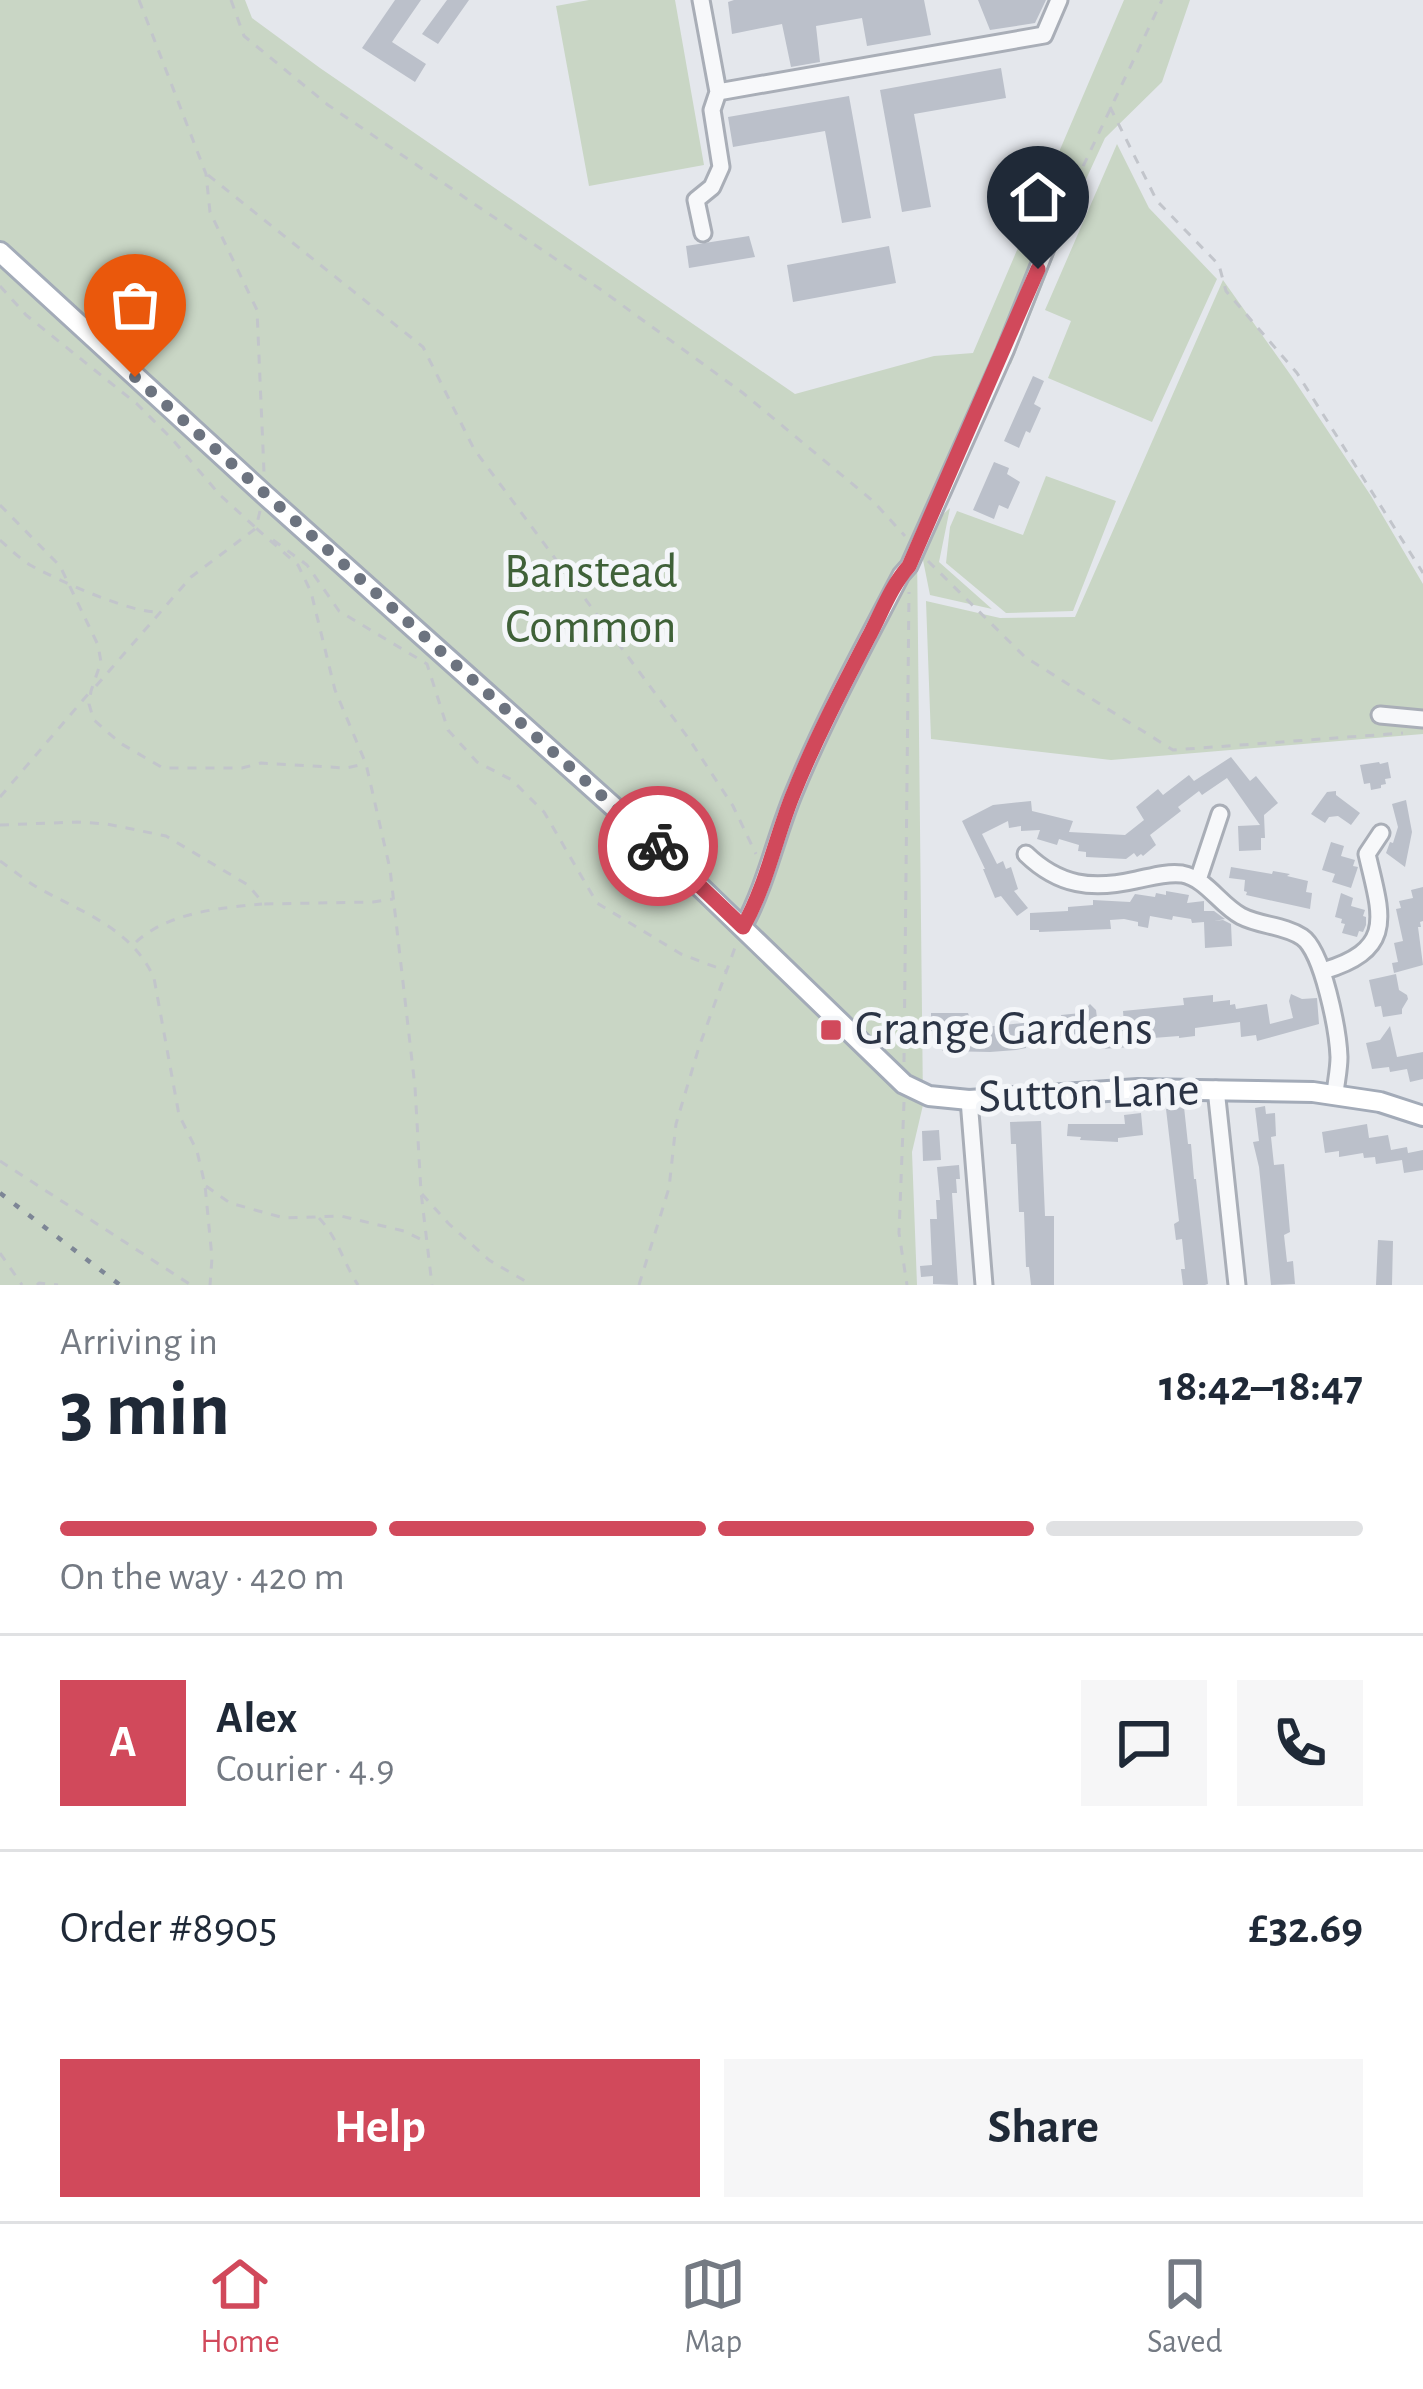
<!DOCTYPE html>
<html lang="en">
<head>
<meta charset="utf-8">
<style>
	:root { --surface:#fff; --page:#f6f6f7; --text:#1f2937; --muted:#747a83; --line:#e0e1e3; --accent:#d1495b }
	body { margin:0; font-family:"Alegreya Sans",sans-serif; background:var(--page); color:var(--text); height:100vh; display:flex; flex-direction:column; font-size:45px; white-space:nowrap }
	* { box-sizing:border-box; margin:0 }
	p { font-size:39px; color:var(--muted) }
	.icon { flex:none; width:66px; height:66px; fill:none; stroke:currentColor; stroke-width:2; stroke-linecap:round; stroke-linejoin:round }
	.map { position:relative; height:1285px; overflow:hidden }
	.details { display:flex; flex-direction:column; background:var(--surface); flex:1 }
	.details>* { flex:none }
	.pin { position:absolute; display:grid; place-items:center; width:102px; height:102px; color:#fff; margin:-123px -51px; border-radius:50% 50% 50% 0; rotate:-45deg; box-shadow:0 0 12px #0007 }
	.pin .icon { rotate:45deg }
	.courier { position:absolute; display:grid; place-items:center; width:120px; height:120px; margin:-60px; border:9px solid #d1495b; border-radius:50%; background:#fff; color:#222; box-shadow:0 3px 15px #0007 }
	.summary em { font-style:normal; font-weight:700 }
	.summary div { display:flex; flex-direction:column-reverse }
	.summary { display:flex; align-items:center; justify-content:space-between; height:204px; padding:0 60px }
	h1 { font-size:78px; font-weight:700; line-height:90px }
	.bar { display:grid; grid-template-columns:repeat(4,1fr); gap:18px 12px; align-content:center; height:144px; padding:0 60px }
	.bar i { height:15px; border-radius:9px; background:var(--line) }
	.bar .selected { background:var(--accent) }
	.bar p { grid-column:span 4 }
	.line { display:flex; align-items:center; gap:30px; padding:0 60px; border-top:3px solid var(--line) }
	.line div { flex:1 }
	.round { display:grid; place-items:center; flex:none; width:126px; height:126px; border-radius:0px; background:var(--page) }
	.primary-button { display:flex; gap:24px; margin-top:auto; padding:24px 60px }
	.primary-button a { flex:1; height:138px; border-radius:0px; background:var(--accent); color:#fff; font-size:48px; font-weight:700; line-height:138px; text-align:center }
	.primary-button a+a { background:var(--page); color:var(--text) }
	.dock { display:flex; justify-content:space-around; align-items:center; height:168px; border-top:3px solid var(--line); background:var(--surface); font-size:33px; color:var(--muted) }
	.dock a { display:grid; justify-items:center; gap:6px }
	.dock .selected { color:var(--accent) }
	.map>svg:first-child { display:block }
</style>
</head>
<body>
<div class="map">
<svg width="1423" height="1285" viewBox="0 0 1423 1285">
	<rect width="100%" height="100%" fill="#e4e7ec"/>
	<!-- green -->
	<path fill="#c9d6c5" d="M0 0H245L252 18 320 68 795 394 934 356 973 353 1124 0H1190L1162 82 1105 138 1076 201 1011 364 996 370 917 549 923 1105 912 1152 917 1285H0Z
		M589 0H675L704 165 589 186 556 6Z
		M1117 144 1149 208 1217 279 1152 422 1048 378 1071 321 1045 310Z
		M1223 280 1292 377 1371 496 1423 584V734L1111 760 931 739 926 601 1000 618 1075 617Z
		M1046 476 1116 501 1073 611 1006 613 946 563 950 527 957 511 1023 535Z
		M950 508 939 562 992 609 930 595 922 555 941 516Z"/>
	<!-- building -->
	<path fill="#bbc0ca" d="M395 0H421L392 42 426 64 415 82 362 48Z
		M447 0H469L438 44 422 34Z
		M734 0H924L931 35 867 46 862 18 816 26 820 62 791 67 782 24 732 34 728 2Z
		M978 0H1046L1035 23 990 30Z
		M1001 68 1006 98 914 114 931 207 902 212 880 90Z
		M849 96 871 218 842 223 825 131 733 147 728 117Z
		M749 236 755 257 689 268 686 246Z
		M889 246 896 283 793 302 787 265Z
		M1033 376 1044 381 1034 404 1041 408 1030 433 1026 431 1019 448 1004 441Z
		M994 462 1009 468 1007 474 1020 482 1008 509 999 505 994 519 973 510Z
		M1231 757 1250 781 1256 776 1278 803 1264 815 1265 838H1261V850L1239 851 1238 826 1260 825 1227 778 1202 795 1199 791 1178 807 1181 811 1150 835 1156 845 1143 856 1141 854 1137 857 1134 853 1126 859 1086 857V852L1078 851 1079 845 1059 839 1057 845 1037 839 1040 830 1021 831V826L1009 828 1008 821 982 834 997 864 1003 861 1006 869 1011 867 1018 889 1014 891 1028 908 1017 916 1001 896 995 898 983 869H985L962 821 993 805 1031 801 1032 811 1073 821 1069 832 1125 835 1144 820 1136 807 1158 789 1163 795 1189 775 1194 781Z
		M1379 762 1380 764 1388 762 1391 778 1385 779 1386 784 1381 785V788L1371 790 1370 783 1364 784 1360 765Z
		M1336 791V795L1360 813 1351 825 1338 816 1329 817 1325 823 1311 814 1327 792Z
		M1406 800 1412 832 1405 867 1386 853 1390 842 1393 843 1398 827 1392 804Z
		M1331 842 1344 846 1341 856 1355 860 1353 866 1358 867 1351 888 1332 882 1335 874 1322 870Z
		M1231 867 1272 874 1273 871 1290 874 1287 876 1308 881 1306 892 1312 893 1310 909 1246 895 1247 892 1244 891 1245 880 1229 878Z
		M1423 887V921L1420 922 1421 927H1418L1423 965 1394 973 1392 963 1398 962 1394 943 1403 941 1396 909 1401 908 1399 901 1413 898 1411 890Z
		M1166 891 1189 895 1187 903 1204 901V911H1214L1225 919 1214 921 1223 920 1231 924 1232 946 1205 948 1204 922 1192 923 1191 919 1173 916 1172 920 1150 916 1148 928 1138 926V922L1124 919 1110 920 1111 929 1039 932V930H1030V913L1068 911V907L1093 905V900L1130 902 1135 894 1155 897 1156 893 1166 895Z
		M1341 893 1353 898 1351 906 1365 910 1363 916 1366 917V925L1363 932 1359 931 1357 937 1342 933 1345 924 1341 923 1342 919 1335 917Z
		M1396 974 1399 990 1407 995 1408 999 1402 1009V1014L1383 1017 1381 1006 1375 1007 1369 980Z
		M1291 994 1302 999 1317 998 1319 1024 1257 1041 1256 1035 1241 1037 1240 1022 1195 1028V1036L1179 1038V1036L1153 1038 1151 1021 1124 1024 1123 1011 1184 1005 1183 998 1213 995V1002L1230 1000V1005L1235 1004 1236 1009 1267 1004 1270 1024 1293 1018 1289 1001Z
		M1090 1004 1096 1010 1097 1018 1103 1017V1025L1131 1023 1132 1047 1100 1049 1099 1032 1059 1036 1060 1047 1026 1045V1048L1016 1050 990 1052 942 1051V1039H931V1013H968L973 1026H994L1062 1019 1061 1015 1081 1013Z
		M1390 1026 1397 1057 1423 1052V1079L1410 1082 1407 1069 1390 1072 1389 1067 1372 1069 1366 1043 1380 1040Z
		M1265 1106 1266 1114 1275 1113 1276 1136 1271 1137 1274 1165 1284 1164 1290 1232 1284 1235 1287 1262 1293 1261 1295 1284 1271 1285 1259 1167 1253 1142 1259 1141 1255 1108Z
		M1184 1107 1188 1144H1191L1194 1179H1196L1208 1284 1205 1285H1183L1181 1269H1185L1182 1239 1176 1240 1174 1224 1179 1221 1166 1109Z
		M1141 1113 1143 1135 1118 1138V1142L1080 1140 1081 1137 1067 1136 1068 1124H1125L1124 1115Z
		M1041 1121 1045 1216H1054V1285H1031L1029 1267H1026L1024 1212H1019L1016 1144H1011L1010 1122Z
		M1367 1124 1369 1138 1388 1135 1391 1150 1407 1147 1408 1153 1423 1150V1170L1404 1173 1402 1160 1376 1164 1375 1157 1364 1158 1363 1153 1339 1157V1151L1325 1153 1322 1132Z
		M939 1130 941 1160 923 1161 922 1131Z
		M959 1165 960 1179H956L957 1193H952L958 1285 933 1284V1276L921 1277 920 1266 932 1265 930 1219H937L936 1200H940L937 1167Z
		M1378 1240 1393 1241 1392 1285H1376Z"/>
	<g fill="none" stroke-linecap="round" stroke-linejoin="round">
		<!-- minor casing -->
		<g stroke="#a9aeb7" stroke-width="21">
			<path id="minor" d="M701 0 718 92 712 110 721 167 712 187 696 200 703 233
				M718 92 1044 35 1059 0
				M1380 715 1423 719
				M1026 854C1059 886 1092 890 1136 880 1151 877 1166 872 1182 874 1207 879 1219 904 1241 916 1260 926 1284 925 1302 937 1323 951 1338 1031 1339 1057 1339 1070 1336 1082 1335 1094
				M1198 880 1220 814
				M743 927C766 885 775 839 793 795 824 719 863 648 901 575L909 566 1005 351 1054 228
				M1323 971C1397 949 1381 915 1367 854L1381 833
				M1216 1089 1237 1285
				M969 1100 984 1285"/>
		</g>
		<!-- major casing -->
		<g stroke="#a3abb8" stroke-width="24">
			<path id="major" d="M0 252 265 495 664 852 904 1084 929 1096 969 1100 1138 1089 1313 1092 1380 1102 1423 1116"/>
		</g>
		<!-- path -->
		<path stroke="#c2c5cb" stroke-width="3" stroke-dasharray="9 9" stroke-linecap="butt" d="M139 0 206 174 210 212 257 310 264 472
			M231 0 244 36 328 105 600 289 743 393 873 501 905 536
			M1110 107 1157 201 1219 265 1226 291 1297 373 1423 573
			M208 175 423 347 474 449 689 739 733 806 756 854
			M1060 215 1162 0
			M0 286 26 315 137 404 172 439 219 494 255 527
			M0 505 60 566 98 645 101 662 91 691 89 704 92 714 94 720 120 743 163 768H242L261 763 346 768 364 764
			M260 511 256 528 298 565 311 592 335 690 366 764 390 869 415 1087 421 1192 432 1285
			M0 540C10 549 19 558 30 565 58 580 129 613 159 612
			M273 540 307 565 339 611 427 664 448 730 477 762 512 780 544 812 597 903 681 954 726 971
			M928 561 1025 657 1173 750 1403 733
			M96 686 191 577 255 529
			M0 797 89 693
			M0 825 77 822 107 824 166 836 248 885 264 904 373 902 393 899
			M0 861C13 870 26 881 40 889 84 913 132 929 154 978L179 1115 197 1151 205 1185 212 1258 210 1285
			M136 942C169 912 220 908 262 904
			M904 1062 909 592
			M904 1102 899 1233 907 1285
			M0 1161 191 1285
			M206 1186 230 1203 284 1218 341 1216 404 1231 424 1241
			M422 1194 448 1223 489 1260 532 1285
			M319 1218C338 1238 343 1262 358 1285
			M0 1253 22 1285
			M37 1285 39 1283 58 1285
			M639 1285 669 1188 676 1124 699 1047 737 942"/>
		<!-- minor -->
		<use href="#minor" stroke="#f7f8fa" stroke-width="15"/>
		<!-- major -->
		<use href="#major" stroke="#fff" stroke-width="18"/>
		<!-- rail -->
		<path stroke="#7d8696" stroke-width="4.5" stroke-dasharray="6 12" stroke-linecap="butt" d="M0 1193 120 1285"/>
	</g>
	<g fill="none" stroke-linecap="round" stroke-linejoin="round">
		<!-- done -->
		<path stroke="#6c737f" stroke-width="12" stroke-dasharray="0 21.6" d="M135 377 658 846"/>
		<!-- route -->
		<path stroke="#d1495b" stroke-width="15" d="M658 846 743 927C766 886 775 840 792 797 814 742 841 690 868 638 881 614 891 586 909 566L1038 269"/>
	</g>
	<!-- markers -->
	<rect fill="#d1495b" stroke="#f4f6f9" stroke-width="4.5" x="819" y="1018" width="24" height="24" rx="6"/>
	<g text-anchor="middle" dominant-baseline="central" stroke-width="10" stroke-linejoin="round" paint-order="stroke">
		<!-- park labels -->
		<g font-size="48" fill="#3f6138" stroke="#f4f6f9">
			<text x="591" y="573">Banstead<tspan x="591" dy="55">Common</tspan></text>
		</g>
		<!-- poi labels -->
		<g font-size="48" fill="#2b3445" stroke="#f4f6f9" text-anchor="start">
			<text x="855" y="1030">Grange Gardens</text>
		</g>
		<!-- street labels -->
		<g font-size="48" fill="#2b3445" stroke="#f4f6f9">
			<text transform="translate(1089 1094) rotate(-2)">Sutton Lane</text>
		</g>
	</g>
</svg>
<div class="pin" style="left:135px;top:377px;background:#ea580c"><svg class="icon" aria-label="bag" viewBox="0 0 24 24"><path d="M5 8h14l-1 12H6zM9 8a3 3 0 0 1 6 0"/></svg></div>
<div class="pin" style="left:1038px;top:269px;background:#1f2937"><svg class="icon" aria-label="home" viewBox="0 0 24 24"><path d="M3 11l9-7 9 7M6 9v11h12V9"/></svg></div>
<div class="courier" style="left:658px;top:846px"><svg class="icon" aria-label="bike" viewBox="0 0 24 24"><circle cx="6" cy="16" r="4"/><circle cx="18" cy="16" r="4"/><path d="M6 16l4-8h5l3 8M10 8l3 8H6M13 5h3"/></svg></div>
</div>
<section class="details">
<div class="summary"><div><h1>3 min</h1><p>Arriving in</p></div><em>18:42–18:47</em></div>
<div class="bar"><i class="selected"></i><i class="selected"></i><i class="selected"></i><i></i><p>On the way · 420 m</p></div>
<div class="line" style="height:216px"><b class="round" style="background:var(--accent);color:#fff">A</b><div><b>Alex</b><p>Courier · 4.9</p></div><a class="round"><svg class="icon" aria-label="chat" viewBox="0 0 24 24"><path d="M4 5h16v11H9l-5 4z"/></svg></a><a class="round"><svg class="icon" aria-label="phone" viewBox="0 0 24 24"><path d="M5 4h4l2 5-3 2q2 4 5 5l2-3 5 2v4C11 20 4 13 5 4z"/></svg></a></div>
<div class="line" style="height:156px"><div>Order #8905</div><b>£32.69</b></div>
<div class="primary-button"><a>Help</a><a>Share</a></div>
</section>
<nav class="dock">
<a class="selected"><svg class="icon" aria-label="home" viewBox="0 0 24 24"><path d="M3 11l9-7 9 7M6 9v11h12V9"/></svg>Home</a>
<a><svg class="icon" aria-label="map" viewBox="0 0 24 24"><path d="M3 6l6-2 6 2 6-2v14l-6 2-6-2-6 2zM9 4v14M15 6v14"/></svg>Map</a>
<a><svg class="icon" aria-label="saved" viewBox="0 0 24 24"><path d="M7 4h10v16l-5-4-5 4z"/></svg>Saved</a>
</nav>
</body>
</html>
